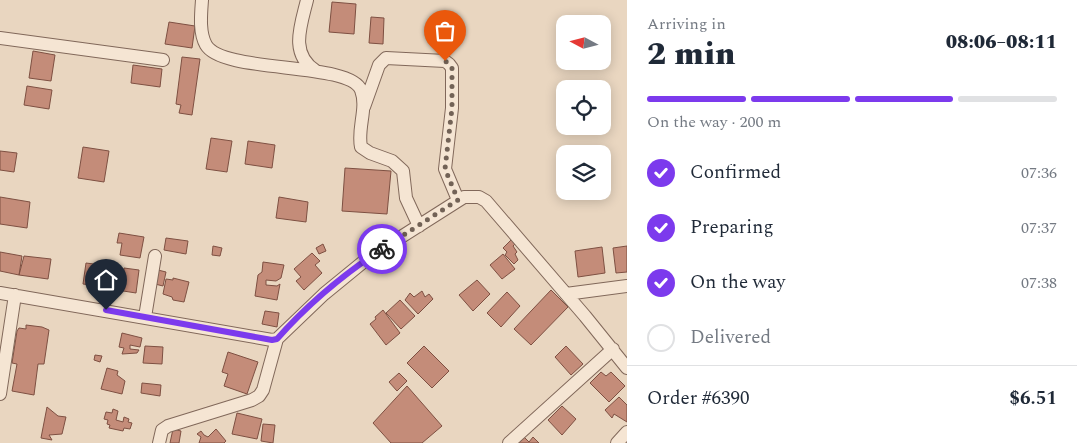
<!DOCTYPE html>
<html lang="en">
<head>
<meta charset="utf-8">
<style>
	:root { --surface:#fff; --page:#f2f2f3; --text:#1f2937; --muted:#747a83; --line:#e0e1e3; --accent:#7c3aed }
	body { margin:0; font-family:Spectral,serif; background:var(--page); color:var(--text); height:100vh; display:flex; flex-direction:column; font-size:19px; white-space:nowrap }
	* { box-sizing:border-box; margin:0 }
	p { font-size:16px; color:var(--muted) }
	.icon { flex:none; width:28px; height:28px; fill:none; stroke:currentColor; stroke-width:2; stroke-linecap:round; stroke-linejoin:round }
	.map { position:relative; flex:1; overflow:hidden }
	.panel { display:flex; flex-direction:column; background:var(--surface); width:450px }
	.panel>* { flex:none }
	.needle { width:32px; rotate:277deg }
	.buttons { position:absolute; left:556px; top:15px; display:grid; gap:10px }
	.buttons a { display:grid; place-items:center; width:55px; height:55px; border-radius:10px; background:var(--surface); box-shadow:0 2px 12px #0003; font-size:25px }
	.pin { position:absolute; display:grid; place-items:center; width:42px; height:42px; color:#fff; margin:-51px -21px; border-radius:50% 50% 50% 0; rotate:-45deg; box-shadow:0 0 5px #0007 }
	.pin .icon { rotate:45deg }
	.courier { position:absolute; display:grid; place-items:center; width:50px; height:50px; margin:-25px; border:4px solid #7c3aed; border-radius:50%; background:#fff; color:#222; box-shadow:0 1px 6px #0007 }
	.overview em { font-style:normal; font-weight:800 }
	.overview div { display:flex; flex-direction:column-reverse }
	.overview { display:flex; align-items:center; justify-content:space-between; height:85px; padding:0 20px }
	h1 { font-size:32px; font-weight:800; line-height:38px }
	.bar { display:grid; grid-template-columns:repeat(4,1fr); gap:8px 5px; align-content:center; height:60px; padding:0 20px }
	.bar i { height:6px; border-radius:4px; background:var(--line) }
	.bar .selected { background:var(--accent) }
	.bar p { grid-column:span 4 }
	.line { display:flex; align-items:center; gap:12px; padding:0 20px; border-top:1px solid var(--line) }
	.line div { flex:1 }
	ol { padding:0 20px; list-style:none }
	li { display:flex; align-items:center; gap:15px; height:55px }
	li p { margin-inline-start:auto }
	li .icon { padding:5px; border-radius:50%; background:var(--accent); color:#fff; stroke-width:4 }
	li:last-child { color:var(--muted) }
	li i { width:28px; height:28px; border:2px solid var(--line); border-radius:50% }
	main { display:flex; flex:1; min-height:0 }
	.map>svg:first-child { display:block }
</style>
</head>
<body>
<main>
<div class="map">
<svg width="627" height="443" viewBox="0 0 627 443">
	<rect width="100%" height="100%" fill="#e9d6c0"/>
	<!-- building -->
	<path fill="#c48c79" stroke="#7e5042" d="M332 2 356 4 354 34 329 32Z
		M371 17 384 18 383 44 369 43Z
		M169 22 195 26 192 48 165 44Z
		M33 51 55 55 51 81 29 78Z
		M182 57 200 59 192 115 179 113 181 105 176 104Z
		M133 65 162 69 160 87 131 83Z
		M27 86 52 90 49 109 24 105Z
		M211 138 232 141 227 172 206 169Z
		M248 141 275 145 272 168 245 164Z
		M83 147 109 151 104 182 78 178Z
		M0 151 17 153 14 172 0 170Z
		M345 168 391 171 387 214 342 211Z
		M0 197 30 202 27 228 0 224Z
		M279 197 308 202 306 222 276 218Z
		M119 233 144 237 140 258 120 255 122 243H117Z
		M514 237 518 241 513 246 517 252 515 254 518 260 514 264 505 255 507 252 503 248Z
		M166 238 188 241 186 254 164 250Z
		M323 244 326 251 319 254 316 248Z
		M213 246 222 248 220 256 212 255Z
		M627 246V272L616 273 613 248Z
		M602 247 605 273 578 277 575 251Z
		M0 252 22 256 19 275 0 271Z
		M312 253 320 261 315 265 322 273 304 290 296 281 301 277 294 269Z
		M503 254 515 269 502 279 490 265Z
		M24 256 51 259 48 279 19 275Z
		M263 262 284 265 281 278 276 281 266 280V285L277 286 280 284 277 300 255 296 258 275 262 272Z
		M86 263 109 266 107 287 83 284Z
		M124 268 139 270 136 293 117 290V285H112L114 272 124 273Z
		M158 270 166 272 163 286 155 284Z
		M173 278 189 282 184 302 173 300 172 297 163 294 166 279 173 280Z
		M477 280 490 294 473 311 459 295Z
		M551 290 568 307 531 345 514 329Z
		M422 291 425 297 429 294 433 299 418 314 405 300 410 293 414 297Z
		M507 292 520 306 501 327 487 313Z
		M400 300 415 316 401 329 386 313Z
		M383 310 400 333 386 345 370 324 376 319 375 317Z
		M265 311 279 313 277 327 262 324Z
		M26 325 42 327 49 330 44 364H38L34 395 12 391 17 364 12 363 17 331 19 328 26 329Z
		M122 333 142 338 140 347 130 345V349L139 350 137 353 122 354 124 348 119 347Z
		M145 346 163 347 162 364 143 363Z
		M424 346 449 371 432 388 407 363Z
		M566 346 583 364 571 375 555 357Z
		M228 352 258 362 247 394 224 386 228 374 222 372Z
		M95 355 102 356 100 362 94 360Z
		M107 368 118 371 117 375 125 381 122 394 101 389Z
		M601 372 606 376 611 372 625 386 609 402 590 383Z
		M399 373 407 381 397 391 389 382Z
		M142 383 161 385 160 396 141 393Z
		M407 386 442 426 422 443H391L373 423Z
		M619 397 627 405V422L614 414 612 418 605 410Z
		M562 406 576 419 562 435 548 420Z
		M47 407 58 416 66 417 62 434 49 435 52 440 41 438Z
		M113 409 118 411 116 420 123 422 124 417 129 419 128 422 132 423 130 429 124 428 123 431 109 428 110 425 107 424 108 420 104 419 106 412 112 413Z
		M237 413 262 419 257 439 232 434Z
		M263 424 275 425 273 443 261 441Z
		M173 429 181 431 179 443H170Z
		M216 429 226 441 224 443H199L201 437 197 434 201 431 204 435 208 437Z
		M524 437 529 442 533 437 539 443H517Z"/>
	<g fill="none" stroke-linecap="round" stroke-linejoin="round">
		<!-- street casing -->
		<g stroke="#81685a" stroke-width="14">
			<path id="street" d="M202 0C201 14 199 33 206 45 223 74 349 61 361 90 368 108 357 128 361 147L370 153 392 161 403 171 406 198 419 226
				M307 0C301 25 289 54 316 71
				M0 38 163 60
				M364 107 379 65 386 58 445 61 449 64 452 68V108L445 169 458 200
				M0 293 272 340 277 339 324 294 368 258 464 197H479L486 201 585 316 627 368
				M566 294 627 286
				M145 317 155 256
				M0 394 15 295
				M159 443 162 430 168 426 252 400 259 396 263 390 277 339
				M509 443 613 349
				M617 443 627 432"/>
		</g>
		<!-- street -->
		<use href="#street" stroke="#f5e5d3" stroke-width="12"/>
	</g>
	<g fill="none" stroke-linecap="round" stroke-linejoin="round">
		<!-- done -->
		<path stroke="#726256" stroke-width="5" stroke-dasharray="0 9" d="M382 249 458 200 445 169 452 108V68L449 64 445 61"/>
		<!-- route -->
		<path stroke="#7c3aed" stroke-width="6" d="M106 310 272 340 277 339C307 305 344 274 382 249"/>
	</g>
</svg>
<div class="buttons">
<a><svg class="needle" viewBox="-14 -14 28 28"><path d="M0-13l5 13h-10z" fill="#e53935"/><path d="M0 13l5-13h-10z" fill="#747a83"/></svg></a>
<a><svg class="icon" aria-label="locate" viewBox="0 0 24 24"><circle cx="12" cy="12" r="6"/><path d="M12 2v4M12 18v4M2 12h4M18 12h4"/></svg></a>
<a><svg class="icon" aria-label="layers" viewBox="0 0 24 24"><path d="M12 4l9 5-9 5-9-5zM3 14l9 5 9-5"/></svg></a>
</div>
<div class="pin" style="left:445px;top:61px;background:#ea580c"><svg class="icon" aria-label="bag" viewBox="0 0 24 24"><path d="M5 8h14l-1 12H6zM9 8a3 3 0 0 1 6 0"/></svg></div>
<div class="pin" style="left:106px;top:310px;background:#1f2937"><svg class="icon" aria-label="home" viewBox="0 0 24 24"><path d="M3 11l9-7 9 7M6 9v11h12V9"/></svg></div>
<div class="courier" style="left:382px;top:249px"><svg class="icon" aria-label="bike" viewBox="0 0 24 24"><circle cx="6" cy="16" r="4"/><circle cx="18" cy="16" r="4"/><path d="M6 16l4-8h5l3 8M10 8l3 8H6M13 5h3"/></svg></div>
</div>
<section class="panel">
<div class="overview"><div><h1>2 min</h1><p>Arriving in</p></div><em>08:06–08:11</em></div>
<div class="bar"><i class="selected"></i><i class="selected"></i><i class="selected"></i><i></i><p>On the way · 200 m</p></div>
<ol>
<li><svg class="icon" aria-label="check" viewBox="0 0 24 24"><path d="M5 12l5 5 9-10"/></svg>Confirmed<p>07:36</p></li>
<li><svg class="icon" aria-label="check" viewBox="0 0 24 24"><path d="M5 12l5 5 9-10"/></svg>Preparing<p>07:37</p></li>
<li><svg class="icon" aria-label="check" viewBox="0 0 24 24"><path d="M5 12l5 5 9-10"/></svg>On the way<p>07:38</p></li>
<li><i></i>Delivered</li>
</ol>
<div class="line" style="height:65px"><div>Order #6390</div><b>$6.51</b></div>
</section>
</main>
</body>
</html>
